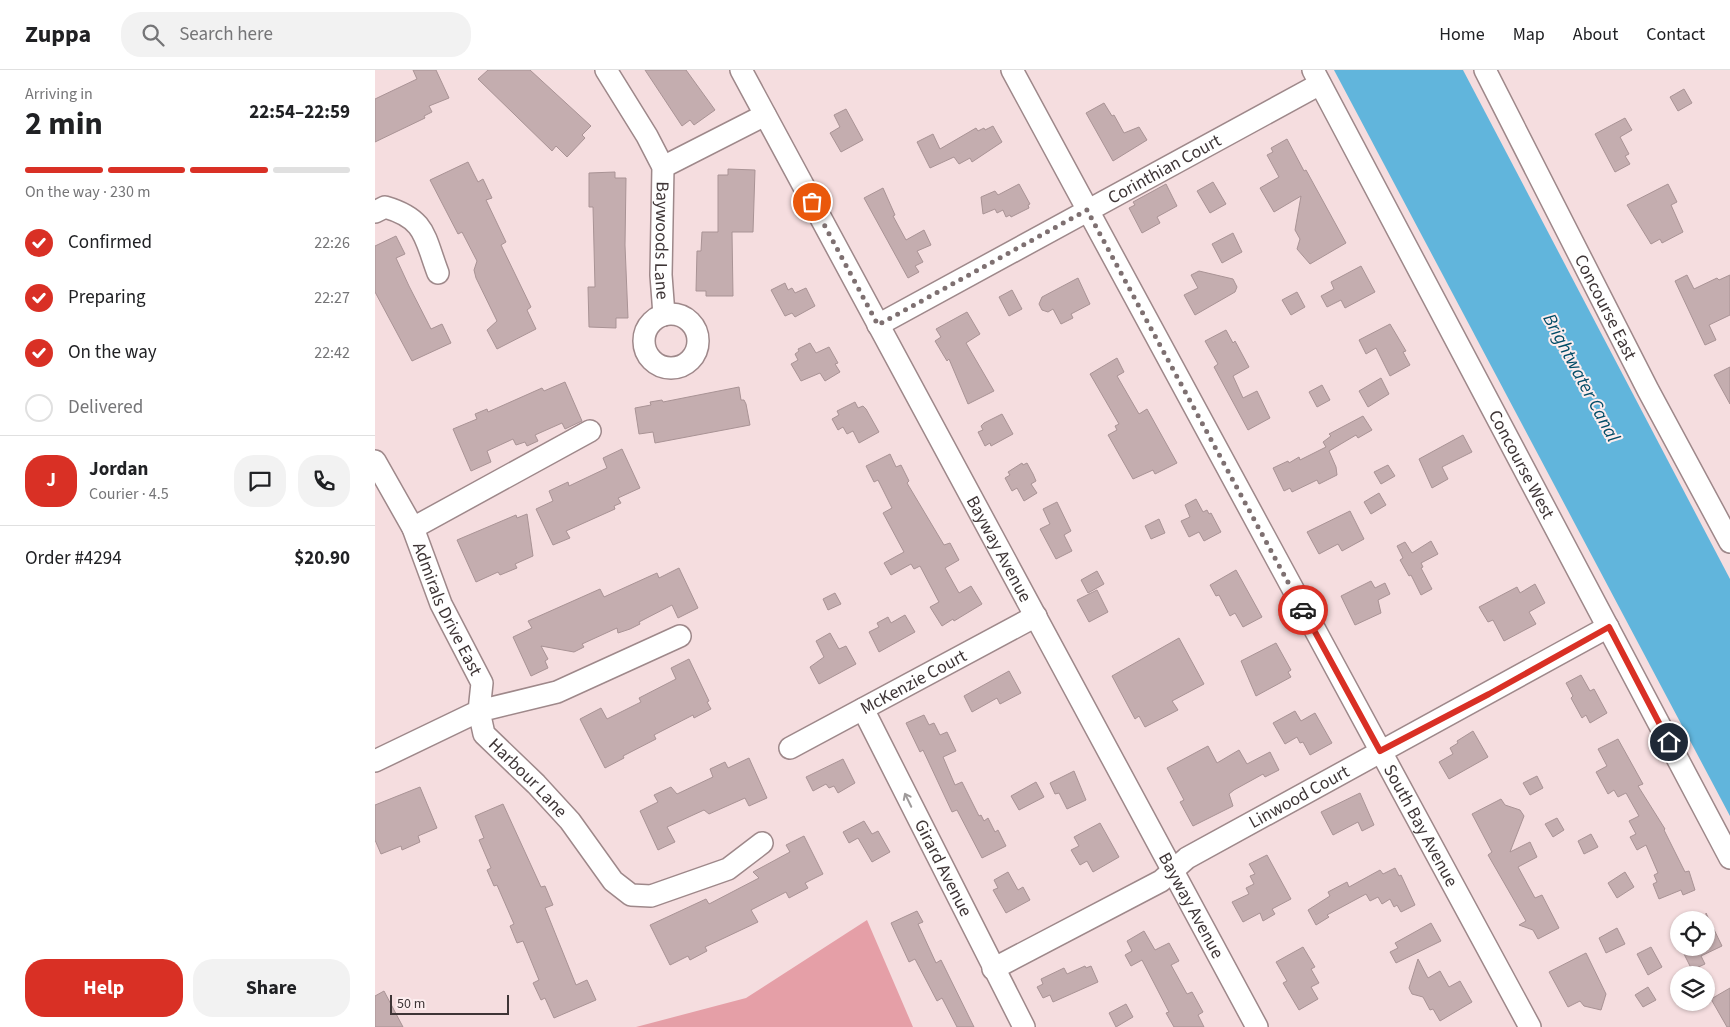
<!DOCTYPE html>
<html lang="en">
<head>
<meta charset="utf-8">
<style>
	:root { --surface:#fff; --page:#f2f2f2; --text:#202124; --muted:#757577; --line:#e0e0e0; --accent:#d93025 }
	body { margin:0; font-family:"Source Sans 3",sans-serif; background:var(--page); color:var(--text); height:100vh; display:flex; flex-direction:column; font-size:19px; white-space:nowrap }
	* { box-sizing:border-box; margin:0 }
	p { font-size:16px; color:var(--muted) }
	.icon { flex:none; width:28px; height:28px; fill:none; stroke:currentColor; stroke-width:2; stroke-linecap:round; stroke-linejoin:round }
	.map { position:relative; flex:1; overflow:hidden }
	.panel { display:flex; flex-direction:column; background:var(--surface); width:375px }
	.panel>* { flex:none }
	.tools { position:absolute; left:1295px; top:841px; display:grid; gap:10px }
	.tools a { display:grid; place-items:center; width:45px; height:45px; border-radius:50%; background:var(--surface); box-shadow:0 1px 4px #0004; font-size:25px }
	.scale { position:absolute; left:15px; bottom:12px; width:119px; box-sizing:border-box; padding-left:5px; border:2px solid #3e3536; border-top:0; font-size:14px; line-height:18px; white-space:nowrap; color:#3e3536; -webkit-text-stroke:4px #fcedee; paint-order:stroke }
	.pin { position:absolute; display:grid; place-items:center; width:42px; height:42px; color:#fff; margin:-21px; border:2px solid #fff; border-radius:50%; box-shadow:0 1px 5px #0007 }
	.courier { position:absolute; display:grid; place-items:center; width:50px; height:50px; margin:-25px; border:4px solid #d93025; border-radius:50%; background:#fff; color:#222; box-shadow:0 1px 6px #0007 }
	.summary em { font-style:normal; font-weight:700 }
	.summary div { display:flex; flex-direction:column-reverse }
	.summary { display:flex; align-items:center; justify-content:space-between; height:85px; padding:0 25px }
	h1 { font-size:32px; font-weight:700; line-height:38px }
	.bar { display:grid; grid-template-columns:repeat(4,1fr); gap:8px 5px; align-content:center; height:60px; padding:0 25px }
	.bar i { height:6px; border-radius:4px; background:var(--line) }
	.bar .active { background:var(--accent) }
	.bar p { grid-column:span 4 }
	.line { display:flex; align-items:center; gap:12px; padding:0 25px; border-top:1px solid var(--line) }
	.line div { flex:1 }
	.round { display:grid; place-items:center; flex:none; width:52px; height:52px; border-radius:20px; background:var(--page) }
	ol { padding:0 25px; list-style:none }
	li { display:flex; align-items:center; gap:15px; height:55px }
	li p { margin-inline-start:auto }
	li .icon { padding:5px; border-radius:50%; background:var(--accent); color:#fff; stroke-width:4 }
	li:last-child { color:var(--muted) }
	li i { width:28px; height:28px; border:2px solid var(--line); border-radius:50% }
	.cta { display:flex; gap:10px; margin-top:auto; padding:10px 25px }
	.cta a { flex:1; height:58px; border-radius:20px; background:var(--accent); color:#fff; font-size:20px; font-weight:700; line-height:58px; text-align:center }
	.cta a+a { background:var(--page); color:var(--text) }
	header { display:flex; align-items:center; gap:30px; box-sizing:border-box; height:70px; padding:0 25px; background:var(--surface); border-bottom:1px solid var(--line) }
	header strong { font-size:24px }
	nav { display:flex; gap:28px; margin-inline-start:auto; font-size:18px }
	.search { width:350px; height:45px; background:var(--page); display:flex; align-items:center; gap:12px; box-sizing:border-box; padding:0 18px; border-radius:20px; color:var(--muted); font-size:19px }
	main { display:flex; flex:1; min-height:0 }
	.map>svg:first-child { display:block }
</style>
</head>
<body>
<header>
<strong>Zuppa</strong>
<div class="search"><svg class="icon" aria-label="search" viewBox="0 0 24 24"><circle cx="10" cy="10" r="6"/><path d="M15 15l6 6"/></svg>Search here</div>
<nav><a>Home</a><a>Map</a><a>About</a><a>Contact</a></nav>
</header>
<main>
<section class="panel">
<div class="summary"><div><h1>2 min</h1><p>Arriving in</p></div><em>22:54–22:59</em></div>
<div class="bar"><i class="active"></i><i class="active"></i><i class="active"></i><i></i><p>On the way · 230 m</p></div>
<ol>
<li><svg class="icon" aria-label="check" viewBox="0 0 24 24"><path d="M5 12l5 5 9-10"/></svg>Confirmed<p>22:26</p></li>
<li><svg class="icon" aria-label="check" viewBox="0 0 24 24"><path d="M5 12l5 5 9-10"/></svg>Preparing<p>22:27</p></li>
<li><svg class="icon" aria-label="check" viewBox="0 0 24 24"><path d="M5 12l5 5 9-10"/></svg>On the way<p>22:42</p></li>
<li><i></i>Delivered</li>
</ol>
<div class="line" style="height:90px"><b class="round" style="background:var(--accent);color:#fff">J</b><div><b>Jordan</b><p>Courier · 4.5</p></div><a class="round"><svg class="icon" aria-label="chat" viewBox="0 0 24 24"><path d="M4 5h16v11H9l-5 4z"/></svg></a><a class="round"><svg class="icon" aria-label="phone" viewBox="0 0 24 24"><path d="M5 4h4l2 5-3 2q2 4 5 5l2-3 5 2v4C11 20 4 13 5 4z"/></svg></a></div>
<div class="line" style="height:65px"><div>Order #4294</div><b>$20.90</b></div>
<div class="cta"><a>Help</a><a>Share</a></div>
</section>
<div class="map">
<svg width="1355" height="957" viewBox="0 0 1355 957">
	<rect width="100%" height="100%" fill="#f5dddf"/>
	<!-- green -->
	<path fill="#e59fa7" d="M492 850 538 957H261L371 928Z"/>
	<!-- water -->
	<path fill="#61b5dc" d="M959 0H1088L1355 509V746Z"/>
	<!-- building -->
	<path fill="#c4adaf" stroke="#a99395" d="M38 0H61L74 28 54 36 57 42 49 46 50 48 0 72V29L42 9Z
		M113 0H155L216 56 207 65 210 68 192 87 181 76 177 81 103 9Z
		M270 0H311L340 40 319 55 315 50 307 56Z
		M1309 19 1317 33 1303 41 1295 27Z
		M729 33 737 46 739 45 749 63 764 57 772 70 738 91 711 43Z
		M471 39 488 70 466 82 455 63 465 57 459 45Z
		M1250 48 1257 60 1245 67 1254 84 1250 86 1255 94 1240 102 1220 64Z
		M618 56 627 72 597 92 595 88 584 94 579 87 555 98 542 72 558 64 565 79 601 58 603 61 609 58 610 60Z
		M912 69 929 101 931 100 971 173 935 194 922 179 925 169 920 160 926 126 899 142 885 118 904 107 892 85 898 82 896 78Z
		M93 92 103 112 108 109 117 128 111 130 131 172 126 175 156 237 152 240 161 259 122 279 112 260 122 251 101 208 99 200 102 191 87 162 83 164 55 110Z
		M353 99 380 100 378 162H357L358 226H331V221H321L322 181H326L327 162H343V105H353Z
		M240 102V108H251L250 175 253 248H241V258L214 257 213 217H220L218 137H214V103Z
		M838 112 851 134 835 143 822 121Z
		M644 114 655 134 653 135 654 138 636 147 635 145 631 147 628 140 622 143 620 139 608 144 606 127 620 121 623 125Z
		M791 114 802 136 782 147 785 153 767 163 754 138 760 135 758 132Z
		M1293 114 1302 132 1296 135 1308 162 1287 173 1285 169 1276 174 1252 135Z
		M508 118 520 145 518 146 531 170 549 160 556 175 542 181 548 192 540 196 544 202 533 208 489 128Z
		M858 163 867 182 847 193 837 174Z
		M21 166 30 184 21 188 34 216 56 259 67 254 76 273 37 291 0 222V176Z
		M986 196 1000 222 970 238 966 230 952 237 946 226 959 219 956 212Z
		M824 201 858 209 862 217 860 222 820 245 809 225 823 218 816 205Z
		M1312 205 1319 219 1342 208 1344 210 1355 205V245L1334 255 1341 270 1330 275 1300 211Z
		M703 208 715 234 696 244 698 248 686 254 678 239 673 242 667 240 664 234 667 227Z
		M410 213 413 220 417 218 420 223 431 218 440 236 420 247 417 243 410 246 396 220Z
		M637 220 647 239 634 246 624 227Z
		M922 222 930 237 916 245 907 230Z
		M592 242 605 264 591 273 619 321 593 334 574 289 572 291 560 271 566 267 561 259Z
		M1015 254 1031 281 1028 282 1035 295 1015 306 1001 278 991 284 984 270Z
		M851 260 858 273 860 271 874 297 858 306 868 328 882 321 895 348 873 360 839 297 843 294 830 271Z
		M435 273 441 283 454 277 463 293 460 294 465 302 450 311 445 303 426 311 416 294 423 290 420 284 424 281 423 279Z
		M742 288 749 302 742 306 764 344 772 339 802 393 780 404 778 400 758 409 733 365 742 360 740 356 744 354 715 304Z
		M1355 297V334L1339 305Z
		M1006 308 1014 324 993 337 984 321Z
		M190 312 207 351 190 359 187 353 160 365 163 371 152 376 150 372 141 375 138 369 112 381 116 392 96 401 78 359 102 349 100 344 112 339 113 342 167 318 169 321Z
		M947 315 955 330 942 337 934 322Z
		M364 317 366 330H369L371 334 375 355 280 373 278 362 264 364 260 338 276 335 275 332 287 330 288 332Z
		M480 332 483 338 488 336 491 339 504 362 484 373 478 361 472 364 468 357 463 360 457 349 464 345 462 341Z
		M627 344 638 364 616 376 615 373 610 376 603 362 608 360 606 356 609 353Z
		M988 346 997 360 983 368 981 365 954 381 961 397 962 405 944 414 942 410 917 422 915 418 909 421 898 398 913 391 914 393 924 387 925 390 951 377 948 372 956 366 954 364Z
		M1088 365 1097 382 1067 397 1073 409 1057 418 1044 389Z
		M247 379 265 418 243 428 246 433 239 436 240 439 191 461 195 468 178 475 161 439 178 431 174 421 193 412 194 416 232 398 228 388Z
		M515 384 521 397 526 395 534 411 532 413 569 475 575 473 584 490 570 498 584 523 596 516 607 534 579 551 578 549 567 556 555 537 564 532 545 496 539 499 536 494 516 505 509 493 529 482 508 443 517 438 503 410 499 412 491 396Z
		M647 393 648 395 652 393 658 404 661 411 656 414 662 423 649 431 642 418 637 421 630 408 635 405 633 402Z
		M1013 395 1020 406 1006 414 999 402Z
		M1004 423 1011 435 996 444 989 432Z
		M821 429 828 442 832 440 834 444 836 443 846 462 829 471 824 462 814 467 806 451 815 447 810 435Z
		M682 432 696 461 689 465 697 481 681 489 665 459 675 454 668 439Z
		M975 441 989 469 967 481 963 474 944 484 932 462Z
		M152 444 158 486 140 494 142 498 125 505 123 502 101 512 82 470 141 445 142 448Z
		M784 449 790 463 776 469 770 456Z
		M1056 471 1063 484 1046 493 1048 497 1046 498 1057 519 1046 525 1036 505 1034 506 1025 490 1028 488 1022 476 1030 472 1037 483Z
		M304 498 323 538 303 548 297 535 264 552 265 554 255 559 243 563 242 558 207 574 209 577 199 582 166 576 173 589 170 591 173 598 156 606 138 567 157 558 153 551 225 519 229 527 273 507 282 503 284 508Z
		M861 500 887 547 868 557 860 543 855 546 844 525 841 526 835 515Z
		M722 501 729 514 713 523 706 510Z
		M996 511 1000 518 1010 513 1015 524 1003 530 1006 543 980 555 966 526Z
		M1160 514 1170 533 1154 542 1161 554 1129 571 1118 550 1113 552 1104 537 1142 517 1145 523Z
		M722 520 733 542 714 552 702 530Z
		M460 523 466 534 453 540 448 529Z
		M530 545 540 562 504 582 494 562 504 557 502 553 513 547 516 553Z
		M455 563 464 579 471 576 481 594 444 614 435 597 449 587 441 571Z
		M804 568 829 614 797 631 803 640 770 657 764 646 760 649 737 606Z
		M901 573 916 600 913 602 916 607 881 626 866 591Z
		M314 589 334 631 332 632 336 639 319 648 318 645 279 665 281 669 248 686 249 688 230 698 205 649 226 638 232 649 266 632 264 628 301 609 296 598Z
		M634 601 646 623 625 634 622 628 597 642 589 626Z
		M1206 605 1215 621 1219 619 1232 643 1215 653 1211 645 1207 648 1196 628 1198 626 1191 613Z
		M920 641 926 651 940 643 957 673 935 685 928 672 925 673 922 667 910 674 898 653Z
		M549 645 554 655 559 653 565 665 572 662 581 681 568 687 580 715 587 712 604 746 606 745 609 751 613 748 620 762 623 760 631 776 607 788 582 740 577 742 548 680 545 682 531 653Z
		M1098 661 1113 687 1074 709 1064 692 1078 684 1075 678 1083 673 1082 671Z
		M1243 669 1268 714 1263 716 1290 759 1289 760 1310 802 1314 801 1320 820 1308 825 1306 820 1284 829 1278 814 1282 812 1279 805 1283 803 1271 775 1262 780 1255 767 1261 764 1254 751 1264 746 1251 723 1243 727 1239 720 1233 724 1221 702 1232 696 1223 679Z
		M833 676 842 693 864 680 872 694 895 682 904 700 890 707 888 704 859 720 854 724 858 736 818 756 805 732 809 730 792 698Z
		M374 688 392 728 374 736 370 728 334 744 329 740 292 757 300 772 283 780 265 741 283 732 279 725 296 717 302 724 338 707 335 699 350 692 353 698Z
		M468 689 480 713 463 723 459 716 454 718 451 714 438 721 431 707Z
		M699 701 711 730 692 739 684 723 680 724 675 713Z
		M1162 706 1168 718 1155 725 1148 713Z
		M661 712 669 727 644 740 636 726Z
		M45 717 62 758 43 766 45 772 27 780 26 776 6 784 0 770V735Z
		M985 723 999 755 987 761 983 752 958 765 946 742Z
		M1126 729 1130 735 1145 740 1149 746 1135 782 1155 772 1162 787 1143 797 1160 828 1167 825 1184 858 1163 869 1158 860 1144 855 1151 851 1113 785 1117 782 1097 744Z
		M128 734 166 817 170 816 178 835 170 838 201 915 212 910 221 930 179 948 170 928 166 930 158 913 164 910 148 871 142 873 135 856 139 854 122 815 119 816 112 800 116 798 104 770 109 768 100 746Z
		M1182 748 1189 760 1178 767 1170 754Z
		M489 751 497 764 503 761 515 782 497 792 483 768 474 773 468 762Z
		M725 753 744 787 718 802 712 791 705 795 696 780 704 776 699 767Z
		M1216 764 1223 777 1209 784 1203 771Z
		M429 766 448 804 430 813 433 818 414 828 411 822 376 840 383 852 330 877 332 881 315 890 313 886 295 895 275 855 331 829 334 834 384 808 378 802 415 782 411 775Z
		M892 785 916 829 897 839 900 844 888 851 885 843 868 852 857 832 874 824 871 818 879 814 875 806 880 804 874 794Z
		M1020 798 1024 806 1026 805 1040 835 1026 842 1022 835 1019 837 1015 829 1007 834 1003 827 995 831 991 824 952 845 954 847 941 855 933 840 955 826 953 822 972 812 974 817 1005 800 1008 804Z
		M633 802 643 820 648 817 655 830 631 843 618 820 623 818 619 810Z
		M1250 802 1259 817 1242 828 1233 813Z
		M542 841 548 852 543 854 561 893 566 890 599 957H582L567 928 562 931 540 889 534 892 516 853Z
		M1331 843 1347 876 1326 886 1330 894 1317 900 1306 878H1331Z
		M1056 853 1066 871 1021 893 1015 882 1023 878 1020 873Z
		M1242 858 1250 874 1231 883 1224 868Z
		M769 861 780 880 794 873 804 891 796 895 812 924 817 922 828 942 823 945 829 957H799L791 943 794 942 767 890 756 896 750 885 757 881 752 871Z
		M928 877 940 897 936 899 944 913 936 917 943 929 924 940 908 913 912 911 901 892Z
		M1276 877 1287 897 1273 905 1262 884Z
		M1211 883 1231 924 1226 940 1209 936 1205 931 1193 937 1174 902Z
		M1043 889 1053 908 1065 901 1074 917 1085 911 1097 932 1065 951 1058 939 1055 940 1048 927 1037 924 1034 918Z
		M710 896 711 898 716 896 723 912 678 932 675 925 668 928 662 917 668 914 666 909 689 898 692 904Z
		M1273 917 1281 930 1268 937 1260 925Z
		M1355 918V957H1352L1336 929Z
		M9 921 28 957H0V926Z
		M751 934 758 947 741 957 734 943Z"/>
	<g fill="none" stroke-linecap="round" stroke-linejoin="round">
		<!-- minor casing -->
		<g stroke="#9e888a" stroke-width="24">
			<g id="minor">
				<path id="s1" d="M231 0 272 66 288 97 286 205 289 245"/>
				<path id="s2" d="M366 0 882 957"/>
				<path id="s3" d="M637 0 1155 957"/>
				<path id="s4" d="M938 0 1355 788"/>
				<path id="s5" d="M1110 0 1273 320 1355 472"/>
				<path d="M288 97 390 45"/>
				<path d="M0 142 10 137C51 149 49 166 63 203"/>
				<circle cx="296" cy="271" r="27"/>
				<path id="s6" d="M503 255 945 14"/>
				<path id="s7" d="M0 391 38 458 66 534 107 613 104 641 0 691"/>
				<path d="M38 458 215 361"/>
				<path id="s8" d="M305 566 182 622 104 641 109 664 161 714 195 751 238 811 256 825 276 826 353 799 387 773"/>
				<path id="s9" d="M488 639 649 957"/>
				<path id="s10" d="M415 678 661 546"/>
				<path id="s11" d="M618 899 786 811 812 788 1233 557"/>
			</g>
		</g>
		<!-- minor -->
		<use href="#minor" stroke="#fff" stroke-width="21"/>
	</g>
	<!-- one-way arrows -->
	<defs><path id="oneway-shaft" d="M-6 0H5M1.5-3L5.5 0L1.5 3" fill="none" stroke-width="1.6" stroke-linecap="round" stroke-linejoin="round" transform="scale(1.25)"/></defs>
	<use stroke="#9e9a9a" href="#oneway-shaft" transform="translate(533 730) rotate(-116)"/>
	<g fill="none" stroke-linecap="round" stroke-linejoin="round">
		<!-- done -->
		<path stroke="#7e7071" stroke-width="5" stroke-dasharray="0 9" d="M437 132 503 255 712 140 928 540"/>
		<!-- route -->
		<path stroke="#d93025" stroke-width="6" d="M928 540 1005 681 1114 624 1234 557 1294 672"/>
	</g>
	<g text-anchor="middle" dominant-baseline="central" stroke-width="4" stroke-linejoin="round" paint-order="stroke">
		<!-- street labels -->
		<g font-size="18" fill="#3e3536" stroke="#fcedee">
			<text stroke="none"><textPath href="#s6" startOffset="326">Corinthian Court</textPath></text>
			<text stroke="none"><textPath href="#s1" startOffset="186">Baywoods Lane</textPath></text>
			<text stroke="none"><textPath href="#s5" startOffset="266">Concourse East</textPath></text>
			<text stroke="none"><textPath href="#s4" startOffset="446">Concourse West</textPath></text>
			<text stroke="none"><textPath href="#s2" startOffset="544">Bayway Avenue</textPath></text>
			<text stroke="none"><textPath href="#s7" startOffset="165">Admirals Drive East</textPath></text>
			<text stroke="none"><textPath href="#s10" startOffset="140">McKenzie Court</textPath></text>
			<text stroke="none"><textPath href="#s8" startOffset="301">Harbour Lane</textPath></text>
			<text stroke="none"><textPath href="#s11" startOffset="352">Linwood Court</textPath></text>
			<text stroke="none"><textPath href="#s3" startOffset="859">South Bay Avenue</textPath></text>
			<text stroke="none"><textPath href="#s9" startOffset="178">Girard Avenue</textPath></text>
			<text stroke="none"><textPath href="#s2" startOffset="949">Bayway Avenue</textPath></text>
		</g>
		<!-- water labels -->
		<g font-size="19" font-style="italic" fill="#004b66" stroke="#fcedee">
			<text transform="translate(1206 308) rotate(62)">Brightwater Canal</text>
		</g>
	</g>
</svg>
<div class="tools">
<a><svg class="icon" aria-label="locate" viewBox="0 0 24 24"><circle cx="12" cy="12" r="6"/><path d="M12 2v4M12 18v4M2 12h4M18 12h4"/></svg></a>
<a><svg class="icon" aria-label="layers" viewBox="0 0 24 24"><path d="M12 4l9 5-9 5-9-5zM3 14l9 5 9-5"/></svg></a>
</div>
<div class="scale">50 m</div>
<div class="pin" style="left:437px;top:132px;background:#ea580c"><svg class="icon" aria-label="bag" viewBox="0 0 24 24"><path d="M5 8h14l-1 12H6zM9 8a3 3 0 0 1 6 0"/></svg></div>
<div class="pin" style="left:1294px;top:672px;background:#1f2937"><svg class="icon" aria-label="home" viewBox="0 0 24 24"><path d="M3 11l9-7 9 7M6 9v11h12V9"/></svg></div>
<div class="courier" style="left:928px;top:540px"><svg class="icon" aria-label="car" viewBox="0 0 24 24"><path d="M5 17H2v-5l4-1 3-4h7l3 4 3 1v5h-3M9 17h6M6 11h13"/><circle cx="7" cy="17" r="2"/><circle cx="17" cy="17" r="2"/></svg></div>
</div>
</main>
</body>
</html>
